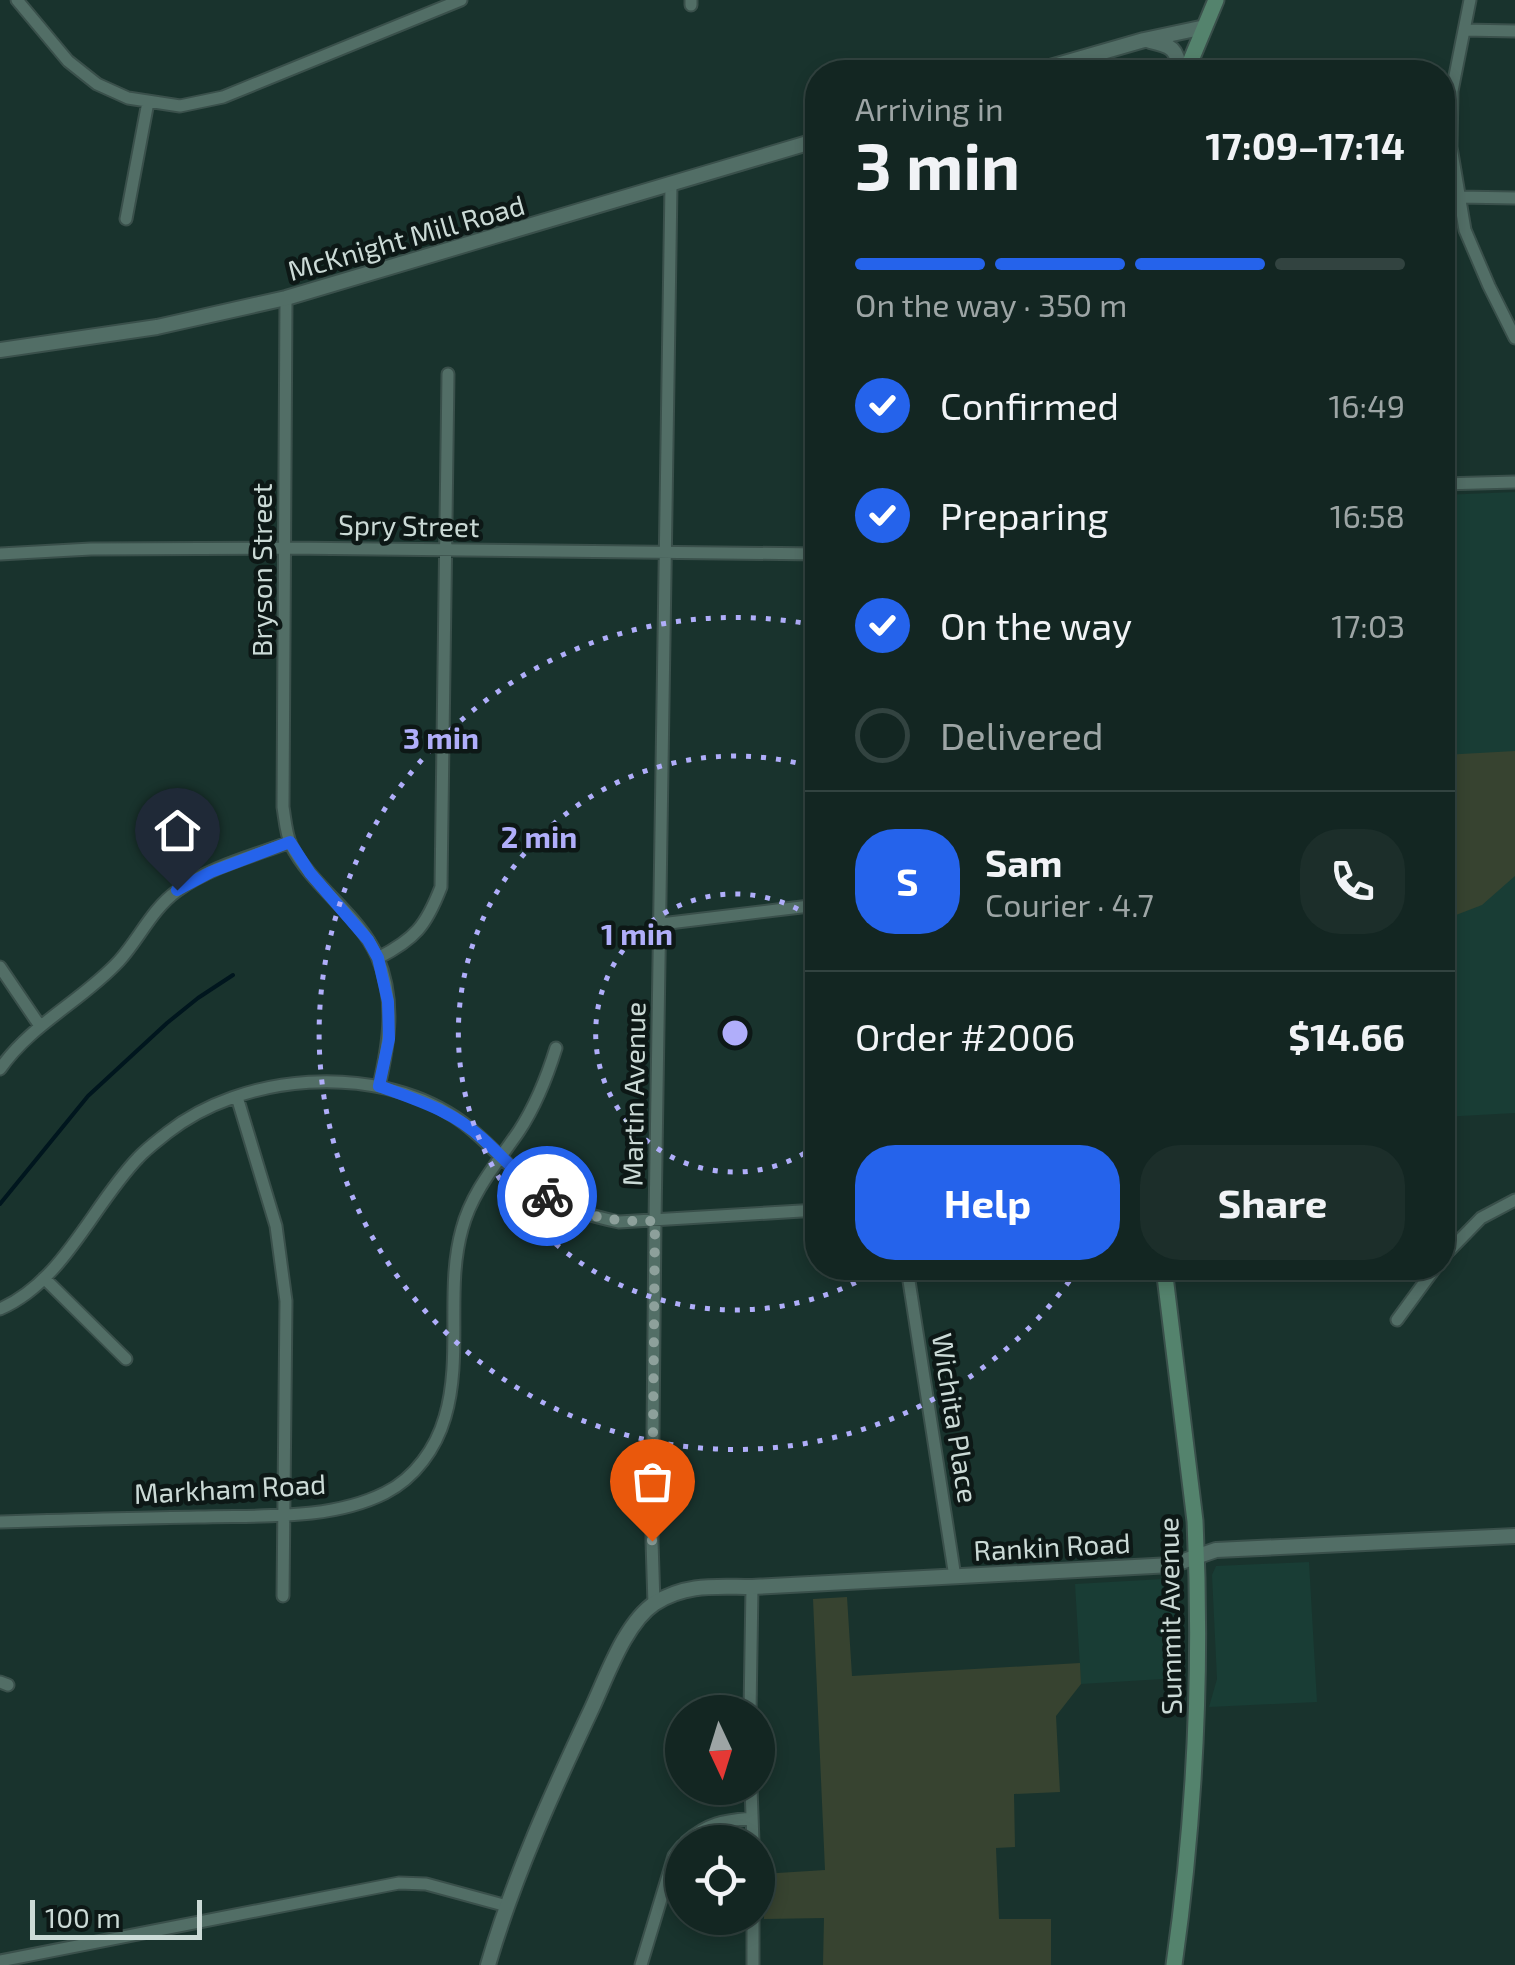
<!DOCTYPE html>
<html lang="en">
<head>
<meta charset="utf-8">
<style>
	:root { --surface:#132622; --page:#1c2e2a; --text:#f1f3f6; --muted:#9da5a5; --line:#324340; --accent:#2563eb }
	body { margin:0; font-family:"Exo 2",sans-serif; background:var(--page); color:var(--text); height:100vh; display:flex; flex-direction:column; font-size:38px; white-space:nowrap }
	* { box-sizing:border-box; margin:0 }
	p { font-size:32px; color:var(--muted) }
	.icon { flex:none; width:55px; height:55px; fill:none; stroke:currentColor; stroke-width:2; stroke-linecap:round; stroke-linejoin:round }
	.map { position:relative; flex:1; overflow:hidden }
	.details { position:absolute; left:805px; top:60px; width:650px; height:1220px; display:flex; flex-direction:column; background:var(--surface); border-radius:40px; box-shadow:0 5px 15px #0003,0 0 0 2px var(--line) }
	.details>* { flex:none }
	.needle { width:65px; rotate:176deg }
	.tools { position:absolute; left:665px; top:1695px; display:grid; gap:20px }
	.tools a { display:grid; place-items:center; width:110px; height:110px; border-radius:50%; background:var(--surface); box-shadow:0 5px 15px #0003,0 0 0 2px var(--line); font-size:50px }
	.scale { position:absolute; left:30px; bottom:25px; width:172px; box-sizing:border-box; padding-left:10px; border:5px solid #cbdad6; border-top:0; font-size:28px; line-height:35px; white-space:nowrap; color:#cbdad6; -webkit-text-stroke:8px #0d1816; paint-order:stroke }
	.pin { position:absolute; display:grid; place-items:center; width:85px; height:85px; color:#fff; margin:-102px -42px; border-radius:50% 50% 50% 0; rotate:-45deg; box-shadow:0 0 10px #0007 }
	.pin .icon { rotate:45deg }
	.courier { position:absolute; display:grid; place-items:center; width:100px; height:100px; margin:-50px; border:8px solid #2563eb; border-radius:50%; background:#fff; color:#222; box-shadow:0 2px 12px #0007 }
	.overview em { font-style:normal; font-weight:700 }
	.overview div { display:flex; flex-direction:column-reverse }
	.overview { display:flex; align-items:center; justify-content:space-between; height:170px; padding:0 50px }
	h1 { font-size:65px; font-weight:700; line-height:75px }
	.bar { display:grid; grid-template-columns:repeat(4,1fr); gap:15px 10px; align-content:center; height:120px; padding:0 50px }
	.bar i { height:12px; border-radius:8px; background:var(--line) }
	.bar .current { background:var(--accent) }
	.bar p { grid-column:span 4 }
	.line { display:flex; align-items:center; gap:25px; padding:0 50px; border-top:2px solid var(--line) }
	.line div { flex:1 }
	.round { display:grid; place-items:center; flex:none; width:105px; height:105px; border-radius:40px; background:var(--page) }
	ol { padding:0 50px; list-style:none }
	li { display:flex; align-items:center; gap:30px; height:110px }
	li p { margin-inline-start:auto }
	li .icon { padding:10px; border-radius:50%; background:var(--accent); color:#fff; stroke-width:4 }
	li:last-child { color:var(--muted) }
	li i { width:55px; height:55px; border:5px solid var(--line); border-radius:50% }
	.primary-button { display:flex; gap:20px; margin-top:auto; padding:20px 50px }
	.primary-button a { flex:1; height:115px; border-radius:40px; background:var(--accent); color:#fff; font-size:40px; font-weight:700; line-height:115px; text-align:center }
	.primary-button a+a { background:var(--page); color:var(--text) }
	.map>svg:first-child { display:block }
</style>
</head>
<body>
<div class="map">
<svg width="1515" height="1965" viewBox="0 0 1515 1965">
	<rect width="100%" height="100%" fill="#19332d"/>
	<!-- built -->
	<path fill="#193d35" d="M1515 492V1113L1443 1117 1442 495Z
		M1309 1562 1317 1702 1209 1707 1217 1679 1212 1575 1216 1566Z
		M1163 1579 1176 1586 1179 1678 1081 1684 1075 1584Z"/>
	<!-- green -->
	<path fill="#374330" d="M1515 751V876L1482 905 1443 920V755Z
		M847 1597 852 1676 1080 1663 1081 1684 1056 1716 1060 1792 1014 1794 1015 1847 996 1848 999 1919H1051V1965H823L824 1918 764 1919 762 1874 825 1870 813 1599Z"/>
	<g fill="none" stroke-linecap="round" stroke-linejoin="round">
		<!-- stream -->
		<path stroke="#00161e" stroke-width="4" d="M0 1204 88 1096 167 1023 198 998 233 975"/>
		<!-- minor casing -->
		<g stroke="#3a504b" stroke-width="15">
			<path id="minor" d="M17 0 68 61 97 84 128 98 180 106 223 97 461 0
				M691 0V5
				M1470 0 1452 91 1451 147 1465 230 1489 286 1515 338
				M1464 30 1515 31
				M1459 197 1515 198
				M126 219 148 102
				M286 298 283 807C285 819 286 834 291 845 312 887 358 913 377 956 396 999 389 1043 379 1086
				M1442 484 1515 482
				M0 554 91 549 287 548 818 554
				M661 924 818 905
				M378 958C415 939 426 926 441 887L448 374
				M0 967 40 1026
				M0 1069C31 1024 82 1001 119 961 139 939 152 909 177 891 209 867 253 856 290 842
				M237 1097 276 1226 286 1301 283 1596
				M1442 1258 1481 1218 1515 1200
				M907 1268 955 1577
				M44 1278 126 1359
				M0 1309C64 1281 92 1206 138 1158 146 1149 157 1141 167 1133 243 1073 373 1063 455 1117 487 1138 510 1171 541 1192 565 1209 591 1216 619 1222L818 1210
				M1397 1320 1435 1268
				M0 1522C66 1520 132 1518 198 1517 259 1515 329 1521 385 1493 415 1478 436 1448 445 1417 463 1356 445 1290 462 1229 472 1191 498 1162 519 1131 536 1105 547 1077 556 1048
				M654 1604 652 1541 655 1221 671 185
				M0 1682 8 1685
				M750 1712 752 1587
				M751 1788 753 1842
				M686 1842C709 1822 723 1821 752 1818
				M0 1961 399 1883 426 1884 507 1906
				M641 1965 674 1856 682 1846
				M753 1965V1918"/>
		</g>
		<!-- tertiary casing -->
		<g stroke="#3a504b" stroke-width="18">
			<path id="tertiary" d="M1150 41C1172 46 1177 48 1180 72
				M1033 72 1144 40 1205 27
				M0 350 157 327 286 298 818 140
				M488 1965C514 1876 553 1791 592 1708 607 1676 625 1623 655 1603 687 1583 716 1587 752 1587L1172 1565 1216 1550 1515 1536"/>
		</g>
		<!-- secondary casing -->
		<g stroke="#3a504b" stroke-width="19">
			<path id="secondary" d="M1186 72 1216 0
				M1164 1268 1195 1521C1202 1669 1195 1818 1174 1965"/>
		</g>
		<!-- minor -->
		<use href="#minor" stroke="#526e66" stroke-width="11"/>
		<!-- tertiary -->
		<use href="#tertiary" stroke="#526e66" stroke-width="14"/>
		<!-- secondary -->
		<use href="#secondary" stroke="#54836d" stroke-width="15"/>
	</g>
	<g fill="none" stroke-linecap="round" stroke-linejoin="round">
		<!-- done -->
		<path stroke="#8da09b" stroke-width="10" stroke-dasharray="0 18" d="M547 1196C584 1218 613 1222 655 1221L652 1541"/>
		<!-- route -->
		<path stroke="#2563eb" stroke-width="12" d="M177 890 211 872 290 842 310 873 368 940 378 958 388 1002 389 1039 379 1086C417 1100 453 1111 483 1139 504 1158 523 1181 547 1196"/>
	</g>
	<!-- distance rings -->
	<g fill="none" stroke="#b0aefa" stroke-width="5" stroke-dasharray="5 10">
		<path d="M817 1145A139 139 0 1 1 817 921"/>
		<path d="M882 1268A277 277 0 1 1 816 768"/>
		<path d="M1078 1269A416 416 0 1 1 814 625"/>
	</g>
	<g text-anchor="middle" dominant-baseline="central" stroke-width="9" stroke-linejoin="round" paint-order="stroke">
		<!-- street labels -->
		<g font-size="28" fill="#cbdad6" stroke="#0d1816">
			<text transform="translate(406 237) rotate(-16)">McKnight Mill Road</text>
			<text transform="translate(409 525) rotate(1)">Spry Street</text>
			<text transform="translate(261 570) rotate(-90)">Bryson Street</text>
			<text transform="translate(633 1094) rotate(-89)">Martin Avenue</text>
			<text transform="translate(956 1418) rotate(81)">Wichita Place</text>
			<text transform="translate(230 1488) rotate(-3)">Markham Road</text>
			<text transform="translate(1052 1546) rotate(-3)">Rankin Road</text>
			<text transform="translate(1169 1616) rotate(-91)">Summit Avenue</text>
		</g>
	</g>
	<circle cx="735" cy="1033" r="15" fill="#b0aefa" stroke="#0d1816" stroke-width="5"/>
	<g font-size="30" text-anchor="middle" font-weight="bold" fill="#b0aefa" stroke="#0d1816" stroke-width="9" stroke-linejoin="round" paint-order="stroke">
		<text x="441" y="749">3 min</text>
		<text x="539" y="848">2 min</text>
		<text x="637" y="945">1 min</text>
	</g>
</svg>
<div class="tools">
<a><svg class="needle" viewBox="-14 -14 28 28"><path d="M0-13l5 13h-10z" fill="#e53935"/><path d="M0 13l5-13h-10z" fill="#9da5a5"/></svg></a>
<a><svg class="icon" aria-label="locate" viewBox="0 0 24 24"><circle cx="12" cy="12" r="6"/><path d="M12 2v4M12 18v4M2 12h4M18 12h4"/></svg></a>
</div>
<div class="scale">100 m</div>
<div class="pin" style="left:652px;top:1541px;background:#ea580c"><svg class="icon" aria-label="bag" viewBox="0 0 24 24"><path d="M5 8h14l-1 12H6zM9 8a3 3 0 0 1 6 0"/></svg></div>
<div class="pin" style="left:177px;top:890px;background:#1f2937"><svg class="icon" aria-label="home" viewBox="0 0 24 24"><path d="M3 11l9-7 9 7M6 9v11h12V9"/></svg></div>
<div class="courier" style="left:547px;top:1196px"><svg class="icon" aria-label="bike" viewBox="0 0 24 24"><circle cx="6" cy="16" r="4"/><circle cx="18" cy="16" r="4"/><path d="M6 16l4-8h5l3 8M10 8l3 8H6M13 5h3"/></svg></div>
<section class="details">
<div class="overview"><div><h1>3 min</h1><p>Arriving in</p></div><em>17:09–17:14</em></div>
<div class="bar"><i class="current"></i><i class="current"></i><i class="current"></i><i></i><p>On the way · 350 m</p></div>
<ol>
<li><svg class="icon" aria-label="check" viewBox="0 0 24 24"><path d="M5 12l5 5 9-10"/></svg>Confirmed<p>16:49</p></li>
<li><svg class="icon" aria-label="check" viewBox="0 0 24 24"><path d="M5 12l5 5 9-10"/></svg>Preparing<p>16:58</p></li>
<li><svg class="icon" aria-label="check" viewBox="0 0 24 24"><path d="M5 12l5 5 9-10"/></svg>On the way<p>17:03</p></li>
<li><i></i>Delivered</li>
</ol>
<div class="line" style="height:180px"><b class="round" style="background:var(--accent);color:#fff">S</b><div><b>Sam</b><p>Courier · 4.7</p></div><a class="round"><svg class="icon" aria-label="phone" viewBox="0 0 24 24"><path d="M5 4h4l2 5-3 2q2 4 5 5l2-3 5 2v4C11 20 4 13 5 4z"/></svg></a></div>
<div class="line" style="height:130px"><div>Order #2006</div><b>$14.66</b></div>
<div class="primary-button"><a>Help</a><a>Share</a></div>
</section>
</div>
</body>
</html>
